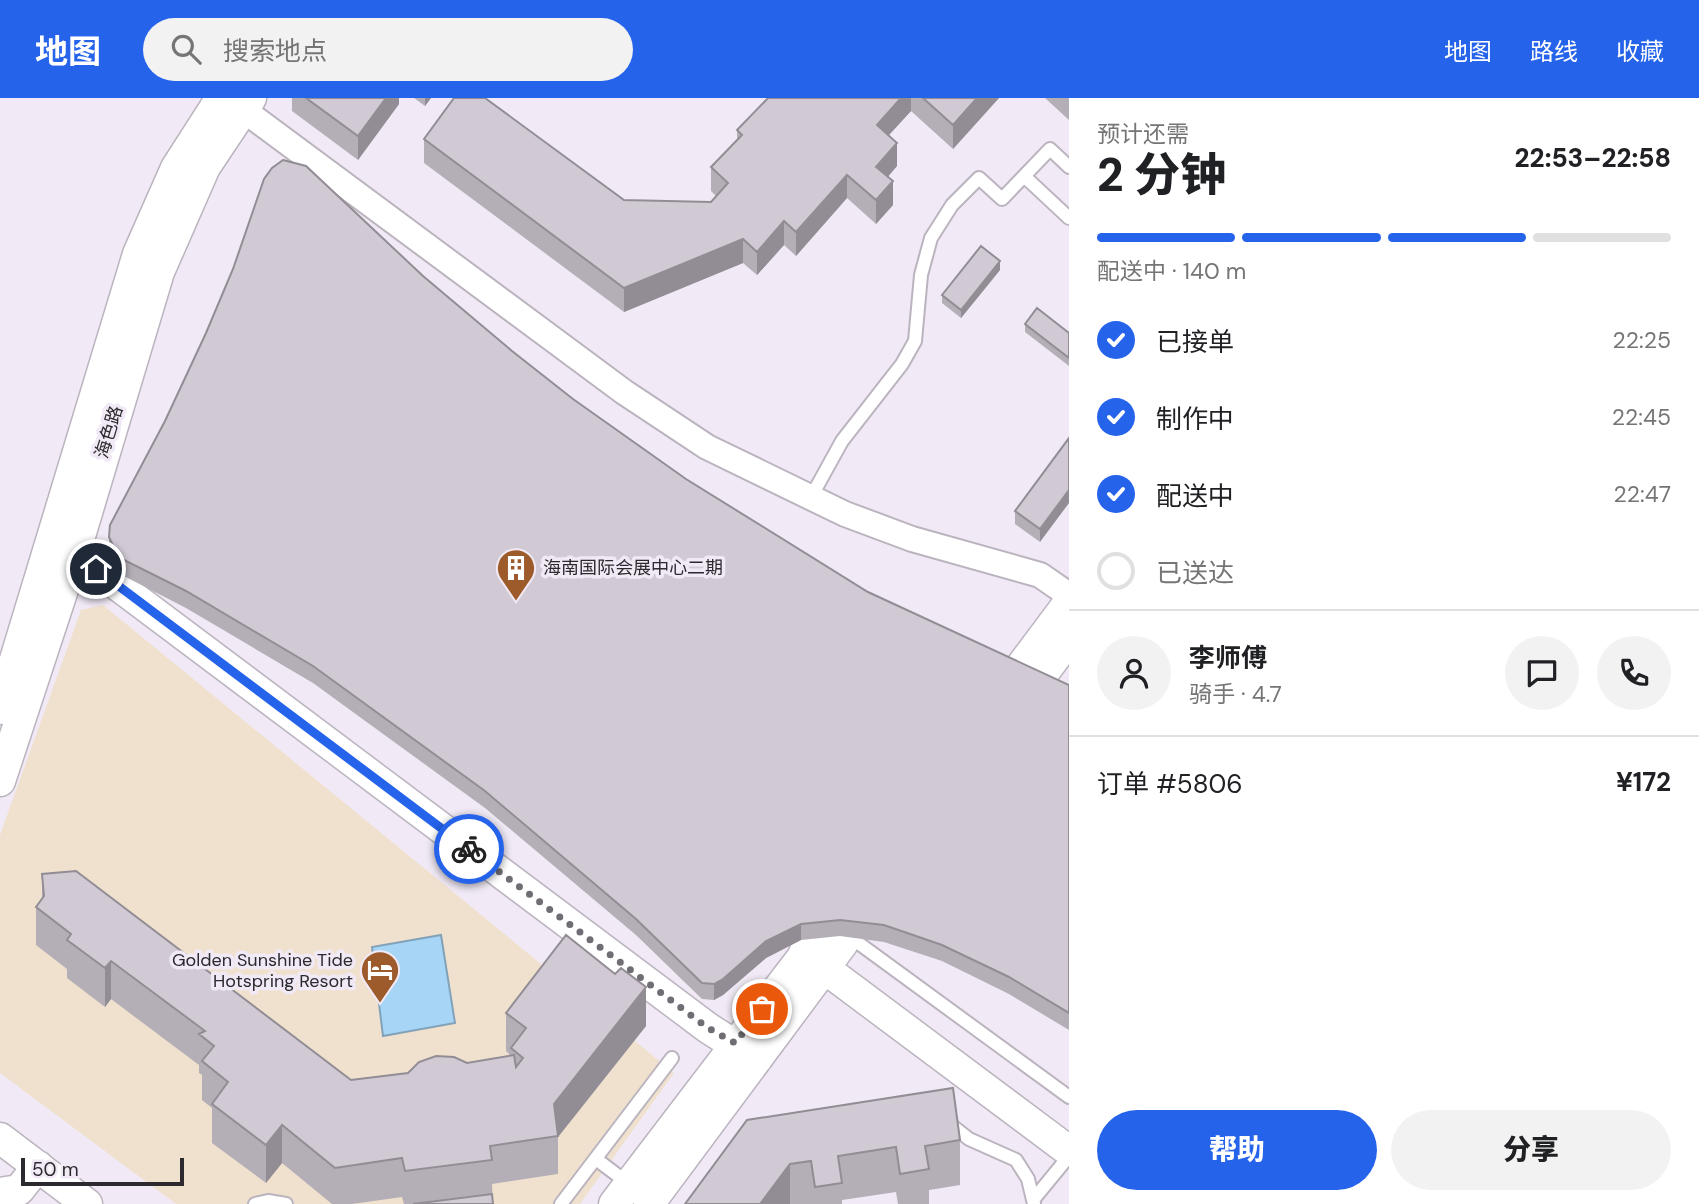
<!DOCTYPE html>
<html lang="zh">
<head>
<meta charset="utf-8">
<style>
	:root { --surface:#fff; --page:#f2f2f2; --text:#202124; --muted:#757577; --line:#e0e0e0; --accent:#2563eb }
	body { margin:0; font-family:"DM Sans","Noto Sans SC",sans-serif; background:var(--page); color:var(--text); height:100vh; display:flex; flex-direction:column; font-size:26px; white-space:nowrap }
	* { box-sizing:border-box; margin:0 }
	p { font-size:23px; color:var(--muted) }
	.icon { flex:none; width:38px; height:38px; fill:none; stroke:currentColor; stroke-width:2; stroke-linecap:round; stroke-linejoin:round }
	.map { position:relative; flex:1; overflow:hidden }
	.sheet { display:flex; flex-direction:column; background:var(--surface); width:630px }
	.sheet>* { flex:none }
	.scale { position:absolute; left:21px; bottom:18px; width:163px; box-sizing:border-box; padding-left:7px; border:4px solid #2c2a2e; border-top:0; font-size:19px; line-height:24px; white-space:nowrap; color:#2c2a2e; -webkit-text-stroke:5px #f1eaf6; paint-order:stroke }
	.pin { position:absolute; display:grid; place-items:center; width:60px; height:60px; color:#fff; margin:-30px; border:4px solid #fff; border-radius:50%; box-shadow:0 2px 7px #0007 }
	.courier { position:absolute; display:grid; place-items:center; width:70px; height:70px; margin:-35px; border:5px solid #2563eb; border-radius:50%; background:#fff; color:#222; box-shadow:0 2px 9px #0007 }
	.head em { font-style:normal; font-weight:800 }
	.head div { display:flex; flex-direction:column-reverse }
	.head { display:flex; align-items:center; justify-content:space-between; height:119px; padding:0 28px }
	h1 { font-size:46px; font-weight:800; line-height:52px }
	.bar { display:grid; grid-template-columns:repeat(4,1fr); gap:10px 7px; align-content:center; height:84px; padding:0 28px }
	.bar i { height:9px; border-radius:5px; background:var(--line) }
	.bar .selected { background:var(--accent) }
	.bar p { grid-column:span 4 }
	.line { display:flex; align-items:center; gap:18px; padding:0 28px; border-top:2px solid var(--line) }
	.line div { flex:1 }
	.round { display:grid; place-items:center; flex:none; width:74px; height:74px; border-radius:37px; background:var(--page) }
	ol { padding:0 28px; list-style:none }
	li { display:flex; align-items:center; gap:21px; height:77px }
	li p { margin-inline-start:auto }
	li .icon { padding:7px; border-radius:50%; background:var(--accent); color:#fff; stroke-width:4 }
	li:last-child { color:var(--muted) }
	li i { width:38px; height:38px; border:4px solid var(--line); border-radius:50% }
	.button { display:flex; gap:14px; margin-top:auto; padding:14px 28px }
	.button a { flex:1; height:80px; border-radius:42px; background:var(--accent); color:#fff; font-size:28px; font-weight:800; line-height:80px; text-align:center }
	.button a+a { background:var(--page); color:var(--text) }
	header { display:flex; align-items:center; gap:42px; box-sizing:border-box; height:98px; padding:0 35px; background:var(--accent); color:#fff }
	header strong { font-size:33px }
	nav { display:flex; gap:38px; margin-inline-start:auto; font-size:24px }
	.search { width:490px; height:63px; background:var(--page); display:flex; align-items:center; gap:18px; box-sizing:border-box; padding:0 24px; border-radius:38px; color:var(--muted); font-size:26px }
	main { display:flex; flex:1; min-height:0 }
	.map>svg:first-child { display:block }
</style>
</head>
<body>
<header>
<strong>地图</strong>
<div class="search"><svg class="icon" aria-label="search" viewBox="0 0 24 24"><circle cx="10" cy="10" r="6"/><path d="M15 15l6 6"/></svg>搜索地点</div>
<nav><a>地图</a><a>路线</a><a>收藏</a></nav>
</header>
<main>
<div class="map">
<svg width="1069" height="1106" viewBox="0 0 1069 1106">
	<rect width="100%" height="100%" fill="#f1eaf6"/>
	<!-- commercial -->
	<path fill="#f0e1ce" d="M103 507 674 975 580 1106H176L0 975V737L81 512Z"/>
	<!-- water -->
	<path fill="#a7d5f5" stroke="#82a2b9" stroke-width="2" d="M441 837 455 925 383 938 372 849Z"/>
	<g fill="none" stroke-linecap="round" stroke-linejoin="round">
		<!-- service casing -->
		<g stroke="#bbb4bf" stroke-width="16">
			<path id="service" d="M1024 78 1069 120
				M810 401 842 343 902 266 915 243 921 177 931 140 952 107 979 80 1002 101 1050 51 1069 69
				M857 844 1069 999
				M946 1023 969 1041 1016 1062 1028 1081 1034 1106
				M596 1061 629 1086
				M1033 1102 1069 1058
				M255 1106 268 1103 286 1106
				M561 1106 672 960"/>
		</g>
		<!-- minor casing -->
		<g stroke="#bbb4bf" stroke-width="28">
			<path id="minor" d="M230 2 624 294 707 349 845 416 912 441 1040 477 1069 497"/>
		</g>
		<!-- tertiary casing -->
		<g stroke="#bbb4bf" stroke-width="33">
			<path id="tertiary" d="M50 449 74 458 96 471 708 930 757 961
				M1010 583 1069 504
				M1031 592 1069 541
				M0 611 138 156 176 70 221 0
				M0 683 74 458 159 174 205 69 251 0
				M804 855 1069 1053
				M0 1040 87 1106
				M0 1095 19 1092 38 1068
				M614 1106 817 840
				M649 1106 843 845"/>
		</g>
		<!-- service -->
		<use href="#service" stroke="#fff" stroke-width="12"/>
		<!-- minor -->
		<use href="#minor" stroke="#fff" stroke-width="24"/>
		<!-- tertiary -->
		<use href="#tertiary" stroke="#fff" stroke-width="30"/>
	</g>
	<!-- wall -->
	<path fill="#b4aeb7" d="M292 0H399V6L358 62 292 13Z
		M414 0H431L425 8Z
		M768 0H999L953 51 911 13 889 37 897 68 888 79 893 107 876 126 847 100 796 158 784 147 757 177 743 165 624 214 424 65V41L624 102 711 104 716 98 711 93V69L737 42V32Z
		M1045 0H1069V22Z
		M1000 172 961 220 942 205V197Z
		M423 178 512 253 573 301 686 381 868 494 1069 587V932L1009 896 942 863 884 844 840 838 801 842 766 860 723 897 714 902 702 901 636 837 485 710 313 585 186 510 118 475 109 456V439Z
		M1025 226 1069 235V268L1025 234Z
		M1069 340 1040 444 1015 426V413Z
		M42 776 351 982 408 975 511 958 506 953V915L646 928 558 1039V1076L492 1086 493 1106H404L402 1099 352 1106H332L282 1065 266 1085 212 1045V1010L202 1002V977L199 975V967L111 901 105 909 67 880V871L36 847V809L42 800Z
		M747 1022 960 1042V1087L929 1092V1106H898L896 1094 842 1102V1106H685Z"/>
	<!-- shaded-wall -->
	<path fill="#928d95" d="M386 0H399V6L358 62V38Z
		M425 0H431L425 8Z
		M901 0H911V13L877 50V27Z
		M977 0H999L953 51V27Z
		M897 45V68L876 92V69Z
		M847 77V100L796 158V134Z
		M893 83V107L876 126V102Z
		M784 123V147L757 177V154Z
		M743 141V165L624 214V190Z
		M1000 163V172L961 220V212Z
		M1069 392V405L1040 444V431Z
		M801 826V842L766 860 723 897 714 902V886L766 843Z
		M111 863V901L105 909V870Z
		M646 889V928L558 1039 554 1006Z
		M282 1027V1065L266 1085V1047Z
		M790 1066V1106H760Z"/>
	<!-- building -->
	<path fill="#d1cad5" stroke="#928d95" stroke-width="2" d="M306 0H386L358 38Z
		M454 0H485L624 102 711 104 728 85 711 69 742 37 737 32 768 0H901L877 27 897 45 876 69 893 83 876 102 847 77 796 134 784 123 757 154 743 141 624 190 424 41Z
		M923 0H977L953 27Z
		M283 62 306 68 423 178 512 253 573 301 686 381 868 494 1069 587V915L1009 879 942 847 884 827 840 822 801 826 766 843 723 881 714 886 702 885 636 821 485 693 313 568 186 493 118 459 109 439 110 427 165 323 206 235 233 171 264 81 272 70Z
		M981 148 1000 163 961 212 942 197Z
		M1037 210 1069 235V260L1025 226Z
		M1069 340V392L1040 431 1015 413Z
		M76 773 351 982 408 975 419 964 436 958 454 959 467 965 514 957 516 969 523 960 511 950 526 930 506 915 566 837 615 876 621 870 646 889 554 1006 558 1038 490 1048 492 1062 405 1073 402 1060 335 1070 282 1027 266 1047 212 1006 228 984 202 963 214 948 199 936 205 933 111 863 105 870 67 842 71 836 36 809 44 798 42 776Z
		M953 990 960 1042 925 1048 929 1071 900 1076 896 1049 838 1058 842 1085 815 1089 811 1063 790 1066 760 1106H685L747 1022Z
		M492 1096 493 1106H413Z"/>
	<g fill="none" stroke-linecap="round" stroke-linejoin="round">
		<!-- done -->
		<path stroke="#716d74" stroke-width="7" stroke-dasharray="0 12.6" d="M469 751 708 930 735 945 762 911"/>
		<!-- route -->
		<path stroke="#2563eb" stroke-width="9" d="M96 471 469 751"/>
	</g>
	<!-- icons -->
	<defs>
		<g id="building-pin" transform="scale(2.0125)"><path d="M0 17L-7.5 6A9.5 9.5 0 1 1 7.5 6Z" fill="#9d5a2a" stroke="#f1eaf6"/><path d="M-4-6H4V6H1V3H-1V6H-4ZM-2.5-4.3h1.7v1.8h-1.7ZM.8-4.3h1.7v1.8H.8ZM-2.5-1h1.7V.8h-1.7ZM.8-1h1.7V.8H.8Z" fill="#fff"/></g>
		<g id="hotel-pin" transform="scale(2.0125)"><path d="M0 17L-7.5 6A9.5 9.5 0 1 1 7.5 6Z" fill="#9d5a2a" stroke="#f1eaf6"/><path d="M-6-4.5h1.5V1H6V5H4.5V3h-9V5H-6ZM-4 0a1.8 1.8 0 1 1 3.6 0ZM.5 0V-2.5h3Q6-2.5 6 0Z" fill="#fff"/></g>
	</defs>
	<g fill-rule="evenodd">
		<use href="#building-pin" x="516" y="470"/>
		<use href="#hotel-pin" x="380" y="872"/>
	</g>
	<g text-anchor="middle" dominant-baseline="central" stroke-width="7" stroke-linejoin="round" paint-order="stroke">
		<!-- street labels -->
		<g font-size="18" fill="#2c2a2e" stroke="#f1eaf6">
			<text transform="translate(109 334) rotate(-73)">海色路</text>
		</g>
		<!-- poi labels -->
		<g font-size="18" fill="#2c2a2e" stroke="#f1eaf6" text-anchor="start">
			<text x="543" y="470">海南国际会展中心二期</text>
			<text x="353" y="862" text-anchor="end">Golden Sunshine Tide<tspan x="353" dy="21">Hotspring Resort</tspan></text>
		</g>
	</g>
</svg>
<div class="scale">50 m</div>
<div class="pin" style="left:762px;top:911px;background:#ea580c"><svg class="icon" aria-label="bag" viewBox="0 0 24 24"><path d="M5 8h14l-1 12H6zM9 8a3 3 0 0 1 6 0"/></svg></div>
<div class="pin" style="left:96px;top:471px;background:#1f2937"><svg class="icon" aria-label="home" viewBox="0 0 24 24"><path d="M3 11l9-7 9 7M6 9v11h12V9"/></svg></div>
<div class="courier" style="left:469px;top:751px"><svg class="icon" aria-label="bike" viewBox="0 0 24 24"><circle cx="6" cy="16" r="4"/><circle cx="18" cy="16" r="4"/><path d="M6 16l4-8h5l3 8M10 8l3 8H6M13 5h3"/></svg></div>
</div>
<section class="sheet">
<div class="head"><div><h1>2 分钟</h1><p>预计还需</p></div><em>22:53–22:58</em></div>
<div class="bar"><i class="selected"></i><i class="selected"></i><i class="selected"></i><i></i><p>配送中 · 140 m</p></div>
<ol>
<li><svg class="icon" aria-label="check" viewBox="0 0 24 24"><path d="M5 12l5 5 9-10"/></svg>已接单<p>22:25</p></li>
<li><svg class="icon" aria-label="check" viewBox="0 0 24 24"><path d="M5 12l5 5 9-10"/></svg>制作中<p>22:45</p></li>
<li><svg class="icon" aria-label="check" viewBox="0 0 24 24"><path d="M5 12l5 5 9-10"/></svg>配送中<p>22:47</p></li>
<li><i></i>已送达</li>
</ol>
<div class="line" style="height:126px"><a class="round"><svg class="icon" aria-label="person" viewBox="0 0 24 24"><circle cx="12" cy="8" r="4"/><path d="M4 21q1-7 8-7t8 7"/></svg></a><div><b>李师傅</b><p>骑手 · 4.7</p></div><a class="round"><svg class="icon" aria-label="chat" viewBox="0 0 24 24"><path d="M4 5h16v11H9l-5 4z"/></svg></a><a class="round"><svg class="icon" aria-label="phone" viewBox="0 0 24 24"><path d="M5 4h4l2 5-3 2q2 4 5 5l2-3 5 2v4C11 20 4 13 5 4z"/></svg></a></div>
<div class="line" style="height:91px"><div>订单 #5806</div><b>¥172</b></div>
<div class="button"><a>帮助</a><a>分享</a></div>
</section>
</main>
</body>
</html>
